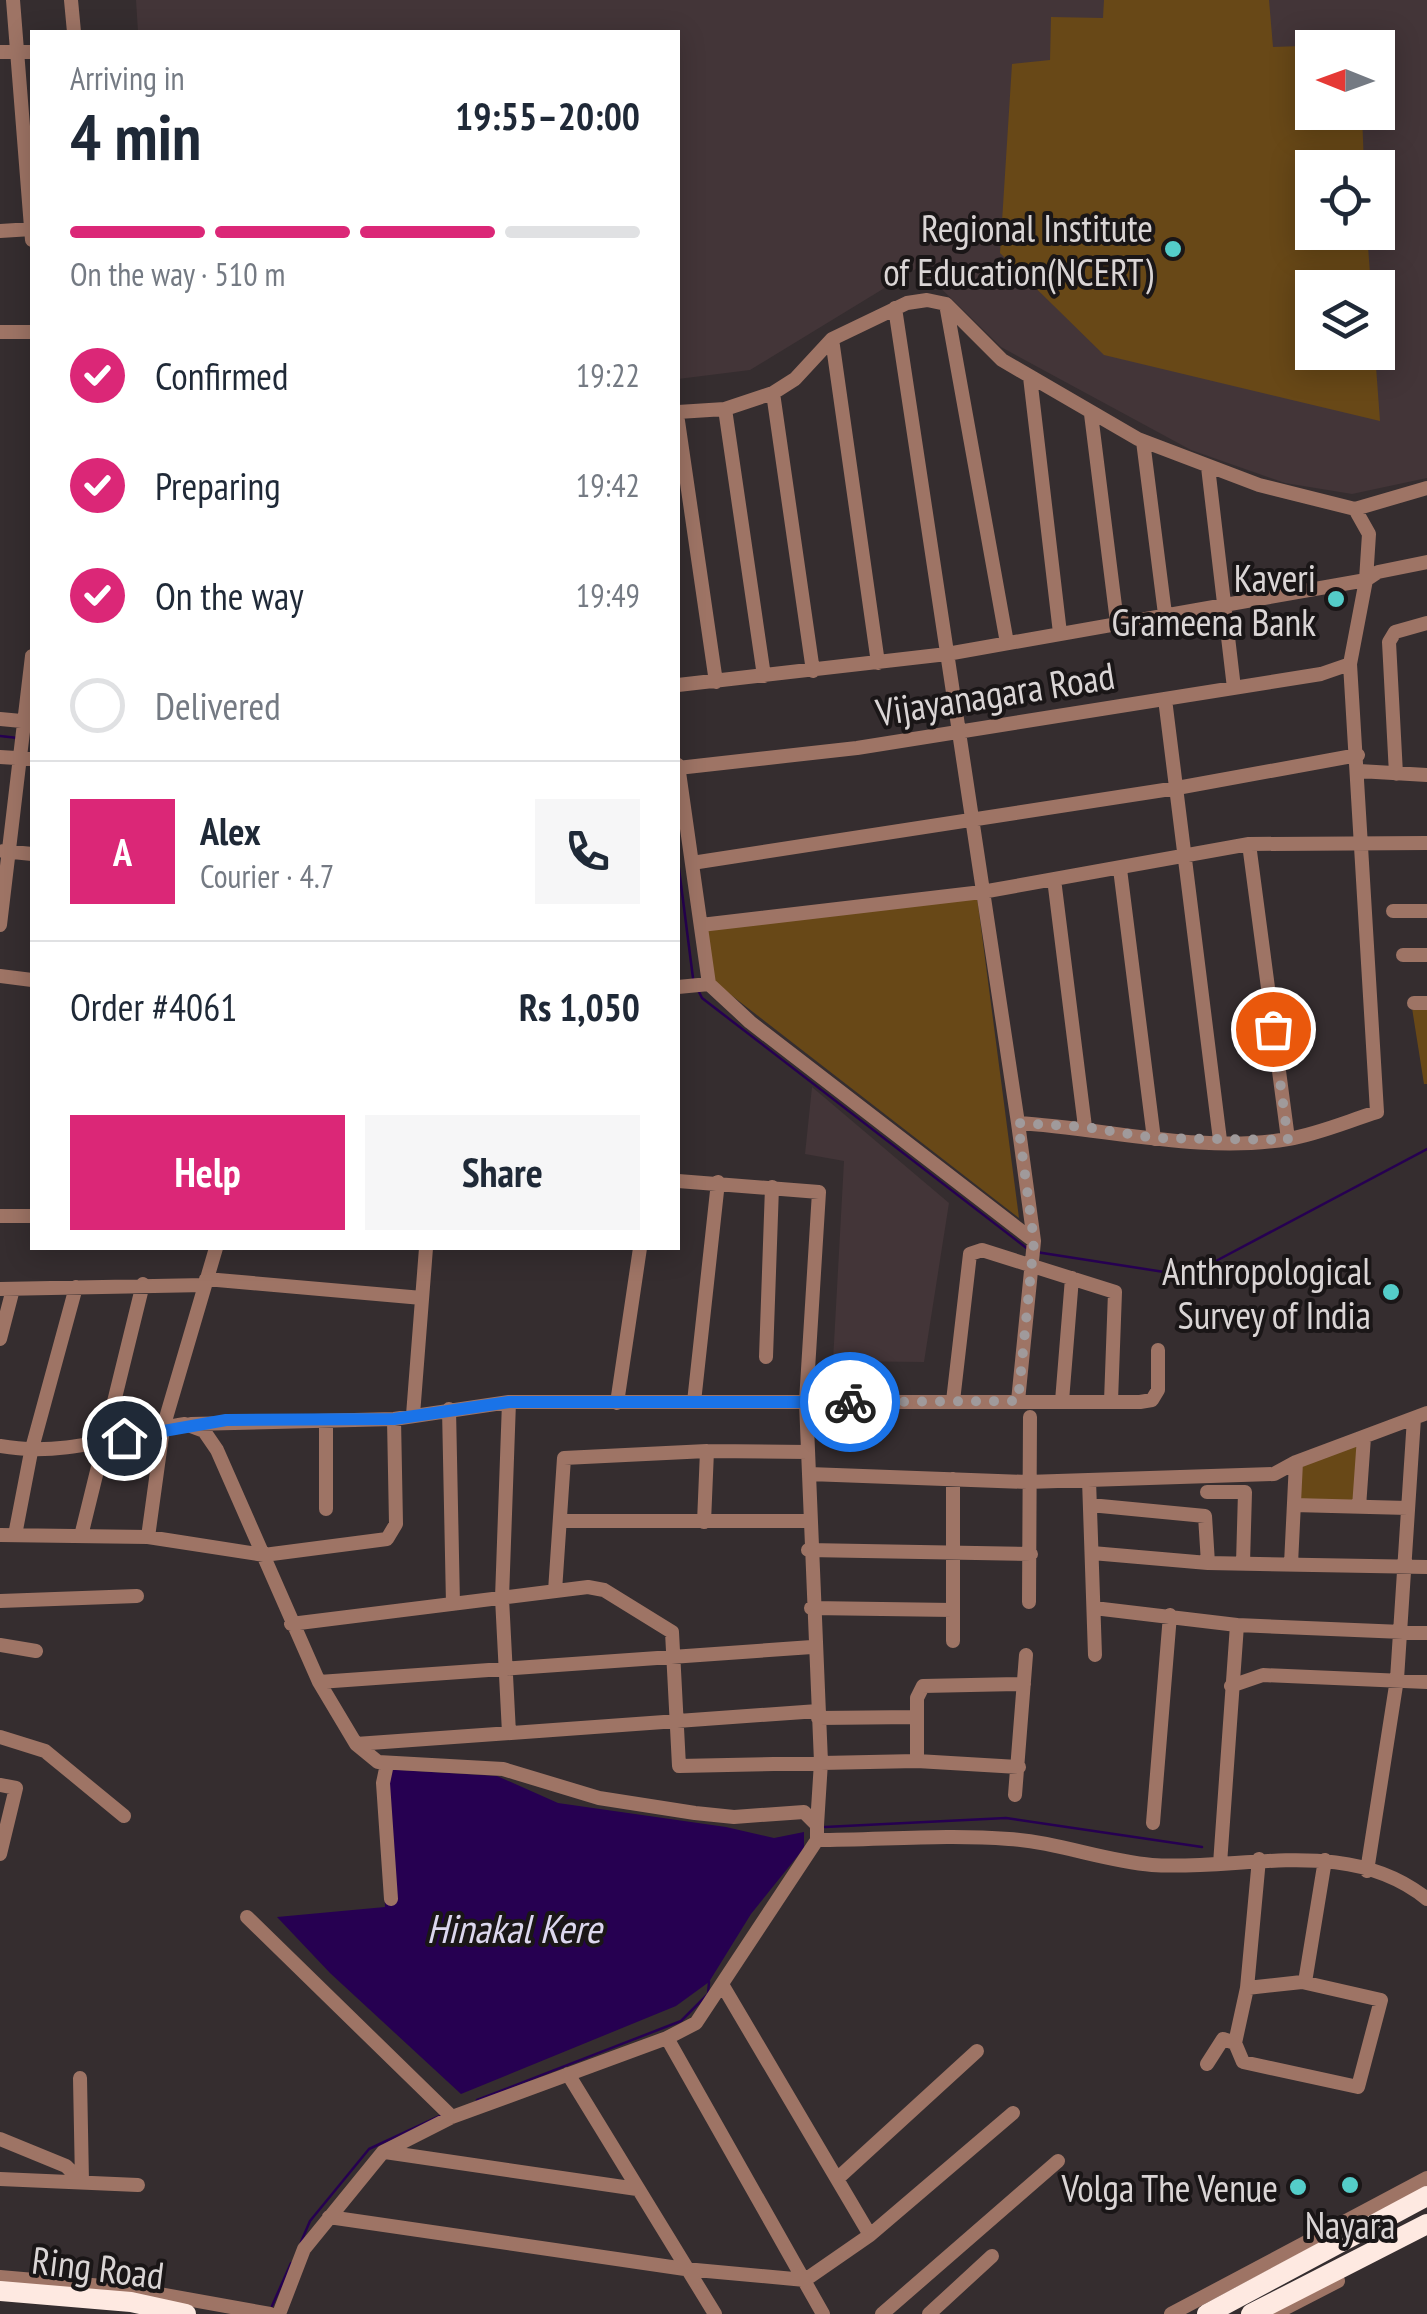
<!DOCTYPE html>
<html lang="en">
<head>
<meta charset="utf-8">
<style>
	:root { --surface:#fff; --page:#f6f6f7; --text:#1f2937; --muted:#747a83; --line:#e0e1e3; --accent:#db2777 }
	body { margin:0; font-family:"PT Sans Narrow",sans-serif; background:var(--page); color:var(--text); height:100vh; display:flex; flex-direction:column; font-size:38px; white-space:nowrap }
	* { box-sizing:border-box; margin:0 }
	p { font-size:32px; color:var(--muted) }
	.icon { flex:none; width:55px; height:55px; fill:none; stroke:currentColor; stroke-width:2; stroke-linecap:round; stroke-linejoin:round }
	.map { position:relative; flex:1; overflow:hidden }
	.details { position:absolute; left:30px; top:30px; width:650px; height:1220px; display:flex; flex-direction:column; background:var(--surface); border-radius:0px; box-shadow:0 5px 25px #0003 }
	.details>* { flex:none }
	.needle { width:65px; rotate:271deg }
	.buttons { position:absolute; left:1295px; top:30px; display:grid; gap:20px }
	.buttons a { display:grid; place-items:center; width:100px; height:100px; border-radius:0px; background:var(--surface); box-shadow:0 5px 25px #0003; font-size:50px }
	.pin { position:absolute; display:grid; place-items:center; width:85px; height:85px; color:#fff; margin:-42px; border:5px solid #fff; border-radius:50%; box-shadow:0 2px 10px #0007 }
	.courier { position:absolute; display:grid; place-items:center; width:100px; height:100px; margin:-50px; border:8px solid #1a73e8; border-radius:50%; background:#fff; color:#222; box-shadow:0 2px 12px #0007 }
	.head em { font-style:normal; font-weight:800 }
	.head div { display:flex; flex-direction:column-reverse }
	.head { display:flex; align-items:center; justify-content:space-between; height:170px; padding:0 40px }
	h1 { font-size:65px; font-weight:800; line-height:75px }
	.bar { display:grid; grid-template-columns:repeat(4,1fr); gap:15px 10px; align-content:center; height:120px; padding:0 40px }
	.bar i { height:12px; border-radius:8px; background:var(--line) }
	.bar .on { background:var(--accent) }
	.bar p { grid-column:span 4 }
	.line { display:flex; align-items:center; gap:25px; padding:0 40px; border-top:2px solid var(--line) }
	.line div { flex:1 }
	.round { display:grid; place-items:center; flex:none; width:105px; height:105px; border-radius:0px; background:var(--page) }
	ol { padding:0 40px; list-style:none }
	li { display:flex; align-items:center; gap:30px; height:110px }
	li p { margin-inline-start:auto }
	li .icon { padding:10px; border-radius:50%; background:var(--accent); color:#fff; stroke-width:4 }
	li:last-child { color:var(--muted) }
	li i { width:55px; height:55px; border:5px solid var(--line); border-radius:50% }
	.cta { display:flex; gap:20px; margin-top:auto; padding:20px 40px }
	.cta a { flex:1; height:115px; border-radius:0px; background:var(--accent); color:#fff; font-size:40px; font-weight:800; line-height:115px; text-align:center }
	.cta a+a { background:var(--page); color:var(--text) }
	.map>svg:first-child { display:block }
</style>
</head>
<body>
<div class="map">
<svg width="1427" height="2314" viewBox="0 0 1427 2314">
	<rect width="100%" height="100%" fill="#352d2f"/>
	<!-- built -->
	<path fill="#433538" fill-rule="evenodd" d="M136 0H1427V478L1352 494 1285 483 1191 450 1001 347 919 267 750 370 678 379V32H138ZM1312 48H1378V112H1312ZM1312 168H1378V232H1312ZM1312 288H1378V352H1312Z
		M812 1087 949 1203 924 1362 833 1361 844 1161 805 1154Z"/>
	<!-- green -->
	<path fill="#684817" d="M1104 0H1269L1273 47 1359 44 1312 48V112L1362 113 1364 167 1312 168V232L1367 233 1371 287 1312 288V352L1375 353 1380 421 1104 355 1000 253 1012 64 1050 60 1051 17 1103 18Z
		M977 897 1019 1218 713 981 706 928Z
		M1412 1008H1427V1084H1424Z
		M1360 1440 1357 1503H1299L1301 1463Z"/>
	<!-- water -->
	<path fill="#260051" d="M382 1769 497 1776 558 1803 726 1827 774 1838 804 1832V1848L751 1914 709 1982 676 2006 461 2094 330 1973 277 1917 385 1907Z"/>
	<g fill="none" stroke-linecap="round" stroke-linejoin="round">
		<!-- stream -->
		<path stroke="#260051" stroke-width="2.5" d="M0 736 18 738
			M678 861 693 978
			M698 990 702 998 1029 1250
			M1036 1252 1177 1274 1214 1262 1427 1149
			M825 1827 1006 1818 1202 1847
			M477 2100 681 2021 708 1994 709 1982
			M301 2242 310 2221 369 2149 442 2115
			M272 2306 291 2263"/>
		<!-- minor -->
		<path stroke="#9e7465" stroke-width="14" d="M13 0 32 240
			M71 0 74 32
			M0 52H32
			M0 231 32 229
			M946 304 1007 643
			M895 308 1018 1123C1104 1128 1203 1154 1288 1139 1318 1134 1348 1121 1377 1112L1350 664
			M0 332H32
			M832 339 878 663
			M1030 377 1060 633
			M773 393 813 671
			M725 409 764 676
			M678 412 725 409 773 393 795 379 832 339 907 303 927 300 946 304 1002 360 1138 439 1259 485 1355 509 1369 534 1366 580 947 654 678 685
			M1091 414 1117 622
			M678 421 716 682
			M1143 441 1165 614
			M1208 467 1234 688
			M1355 509 1427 488
			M1165 699 1220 1140
			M0 719 32 722
			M0 757 32 759
			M678 765 709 984 750 1022 1034 1241
			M678 768 857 748 1321 674 1350 664 1366 580 1378 572 1427 562
			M1359 771 1427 775
			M1396 774 1389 642 1395 632 1427 623
			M1249 844 1288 1139
			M3 851 32 854
			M692 863 1177 788 1358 755
			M1120 869 1154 1139
			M1054 879 1085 1127
			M1393 911H1427
			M0 925 32 656
			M701 925 982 892 1249 844 1427 843
			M1403 955H1427
			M0 976 32 980
			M678 987 709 984
			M1414 1003H1427
			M1018 1123 1034 1241 1018 1401
			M678 1181 819 1192 806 1402 821 1762 817 1825
			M0 1216H32
			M206 1279 422 1298
			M0 1289 205 1285
			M0 1339 13 1289
			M766 1357 772 1187
			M953 1401 970 1254 982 1250 1115 1292 1111 1401
			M1062 1401 1072 1278
			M509 1402 502 1598 509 1733
			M694 1402 718 1182
			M617 1403 640 1248
			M449 1409 453 1604
			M413 1415 426 1248
			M191 1424 394 1419 509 1402H1140L1152 1400 1158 1390V1350
			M0 1446C65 1458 122 1434 185 1424L204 1431 217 1450 319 1682 356 1744 378 1762 503 1769 599 1798 695 1813 734 1817 804 1812 817 1825V1840C880 1840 946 1834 1009 1839 1057 1842 1104 1861 1152 1865 1243 1871 1348 1835 1427 1899
			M809 1474 1027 1482 1274 1474 1296 1462
			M1089 1480 1095 1655
			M1207 1492H1245L1243 1563
			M1090 1505 1205 1516 1208 1563
			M1294 1505 1408 1508
			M1359 1507 1364 1437
			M326 1509V1422
			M560 1521H808
			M704 1522 707 1451
			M0 1535 148 1537 264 1555 387 1539 396 1524 394 1419
			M15 1535 31 1452 76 1287
			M81 1536 143 1284
			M148 1537 163 1428 216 1248
			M808 1550 1031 1554
			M1092 1553 1208 1563 1427 1567
			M1291 1564 1296 1462 1427 1413
			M555 1591 564 1458 707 1451 808 1452
			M0 1601 137 1596
			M1029 1602 1030 1417
			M811 1608 953 1610
			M1094 1608 1237 1625
			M291 1624 588 1587 604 1590 672 1632 679 1766 917 1761 1019 1767
			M953 1641V1479
			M0 1645 36 1651
			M319 1682 812 1647
			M1231 1686 1263 1675 1427 1682
			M818 1718 916 1717
			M0 1737 45 1751 124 1816
			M356 1744 818 1711
			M917 1761V1698L923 1686 1024 1684
			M387 1764 383 1783 391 1899
			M0 1785 16 1788 0 1854
			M1015 1795 1026 1655
			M1153 1823 1170 1615
			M1220 1864 1237 1625 1427 1633
			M1367 1871 1397 1679 1414 1418
			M247 1917 452 2117
			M1305 1982 1325 1860
			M723 1986 870 2235
			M667 2038 696 2023 817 1840
			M1235 2043 1243 2062 1358 2087 1381 2000 1302 1982 1247 1988
			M1207 2064 1223 2039 1235 2043 1247 1988 1259 1859
			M568 2074 715 2314
			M80 2078 82 2182
			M0 2139 66 2166 82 2182
			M385 2152 637 2189
			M0 2179 138 2185
			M837 2179 977 2051
			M329 2217 685 2269 805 2280 870 2235 1013 2113
			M0 2277 126 2288 270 2314
			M279 2314 304 2249 383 2152 452 2117 667 2038 823 2314
			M882 2314 1058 2161
			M929 2314 992 2256
			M1171 2314 1427 2178
			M1274 2314 1338 2281"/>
		<!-- highway -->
		<path stroke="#fee9e1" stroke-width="20" d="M0 2291 131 2302 186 2314
			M1207 2314 1427 2196
			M1251 2314 1427 2224"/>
	</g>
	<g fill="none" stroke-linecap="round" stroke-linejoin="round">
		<!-- done -->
		<path stroke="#a09a9b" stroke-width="10" stroke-dasharray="0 18" d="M850 1402 1018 1401 1034 1241 1018 1123 1085 1127 1154 1138 1288 1140 1273 1029"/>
		<!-- route -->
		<path stroke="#1a73e8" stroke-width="12" d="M124 1438 226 1420 394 1419 509 1402H850"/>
	</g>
	<!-- markers -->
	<g fill="#54cdc9" stroke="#1a1617" stroke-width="4">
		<circle cx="1173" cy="249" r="10"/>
		<circle cx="1336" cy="599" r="10"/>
		<circle cx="1391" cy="1292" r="10"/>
		<circle cx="1350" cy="2185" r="10"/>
		<circle cx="1298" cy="2187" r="10"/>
	</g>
	<g text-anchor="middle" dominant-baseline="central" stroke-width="8" stroke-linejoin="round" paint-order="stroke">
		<!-- poi labels -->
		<g font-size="38" fill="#dad5d5" stroke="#1a1617" text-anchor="end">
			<text x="1153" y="227">Regional Institute<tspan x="1153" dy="44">of Education(NCERT)</tspan></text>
			<text x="1316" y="577">Kaveri<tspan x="1316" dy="44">Grameena Bank</tspan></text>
			<text x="1371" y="1270">Anthropological<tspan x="1371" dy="44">Survey of India</tspan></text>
			<text x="1278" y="2187">Volga The Venue</text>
			<text x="1350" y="2224" text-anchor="middle">Nayara</text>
		</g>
		<!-- street labels -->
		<g font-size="38" fill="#dad5d5" stroke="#1a1617">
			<text transform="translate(995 693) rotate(-9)">Vijayanagara Road</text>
			<text transform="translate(98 2267) rotate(7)">Ring Road</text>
		</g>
		<!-- water labels -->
		<g font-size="40" font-style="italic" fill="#dcd7ee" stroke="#1a1617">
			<text x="514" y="1928">Hinakal Kere</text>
		</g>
	</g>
</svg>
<div class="buttons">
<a><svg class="needle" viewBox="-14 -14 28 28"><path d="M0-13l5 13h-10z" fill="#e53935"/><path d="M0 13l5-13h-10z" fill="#747a83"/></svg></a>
<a><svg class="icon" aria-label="locate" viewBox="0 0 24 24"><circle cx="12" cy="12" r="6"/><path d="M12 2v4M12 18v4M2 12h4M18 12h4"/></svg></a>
<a><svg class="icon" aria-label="layers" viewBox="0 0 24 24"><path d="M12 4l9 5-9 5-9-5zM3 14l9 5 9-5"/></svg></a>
</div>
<div class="pin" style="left:1273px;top:1029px;background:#ea580c"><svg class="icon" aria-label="bag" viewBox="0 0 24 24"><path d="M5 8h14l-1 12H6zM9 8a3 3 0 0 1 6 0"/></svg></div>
<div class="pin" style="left:124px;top:1438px;background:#1f2937"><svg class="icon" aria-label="home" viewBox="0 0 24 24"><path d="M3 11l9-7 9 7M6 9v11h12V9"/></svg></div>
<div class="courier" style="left:850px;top:1402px"><svg class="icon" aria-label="bike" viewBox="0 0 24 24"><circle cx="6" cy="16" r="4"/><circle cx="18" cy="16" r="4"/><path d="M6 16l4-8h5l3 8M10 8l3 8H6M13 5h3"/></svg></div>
<section class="details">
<div class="head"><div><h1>4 min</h1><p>Arriving in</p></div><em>19:55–20:00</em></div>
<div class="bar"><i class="on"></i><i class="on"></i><i class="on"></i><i></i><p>On the way · 510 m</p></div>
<ol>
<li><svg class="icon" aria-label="check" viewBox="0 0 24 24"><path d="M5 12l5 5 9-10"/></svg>Confirmed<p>19:22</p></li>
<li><svg class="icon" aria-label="check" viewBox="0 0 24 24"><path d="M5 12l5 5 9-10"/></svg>Preparing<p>19:42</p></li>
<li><svg class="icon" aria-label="check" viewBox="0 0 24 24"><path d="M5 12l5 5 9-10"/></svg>On the way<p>19:49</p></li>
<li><i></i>Delivered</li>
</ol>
<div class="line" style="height:180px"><b class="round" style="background:var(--accent);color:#fff">A</b><div><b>Alex</b><p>Courier · 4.7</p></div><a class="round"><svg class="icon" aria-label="phone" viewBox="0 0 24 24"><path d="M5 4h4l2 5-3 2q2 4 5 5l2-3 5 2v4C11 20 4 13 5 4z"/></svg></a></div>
<div class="line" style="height:130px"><div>Order #4061</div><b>Rs 1,050</b></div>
<div class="cta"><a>Help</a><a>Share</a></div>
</section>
</div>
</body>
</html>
